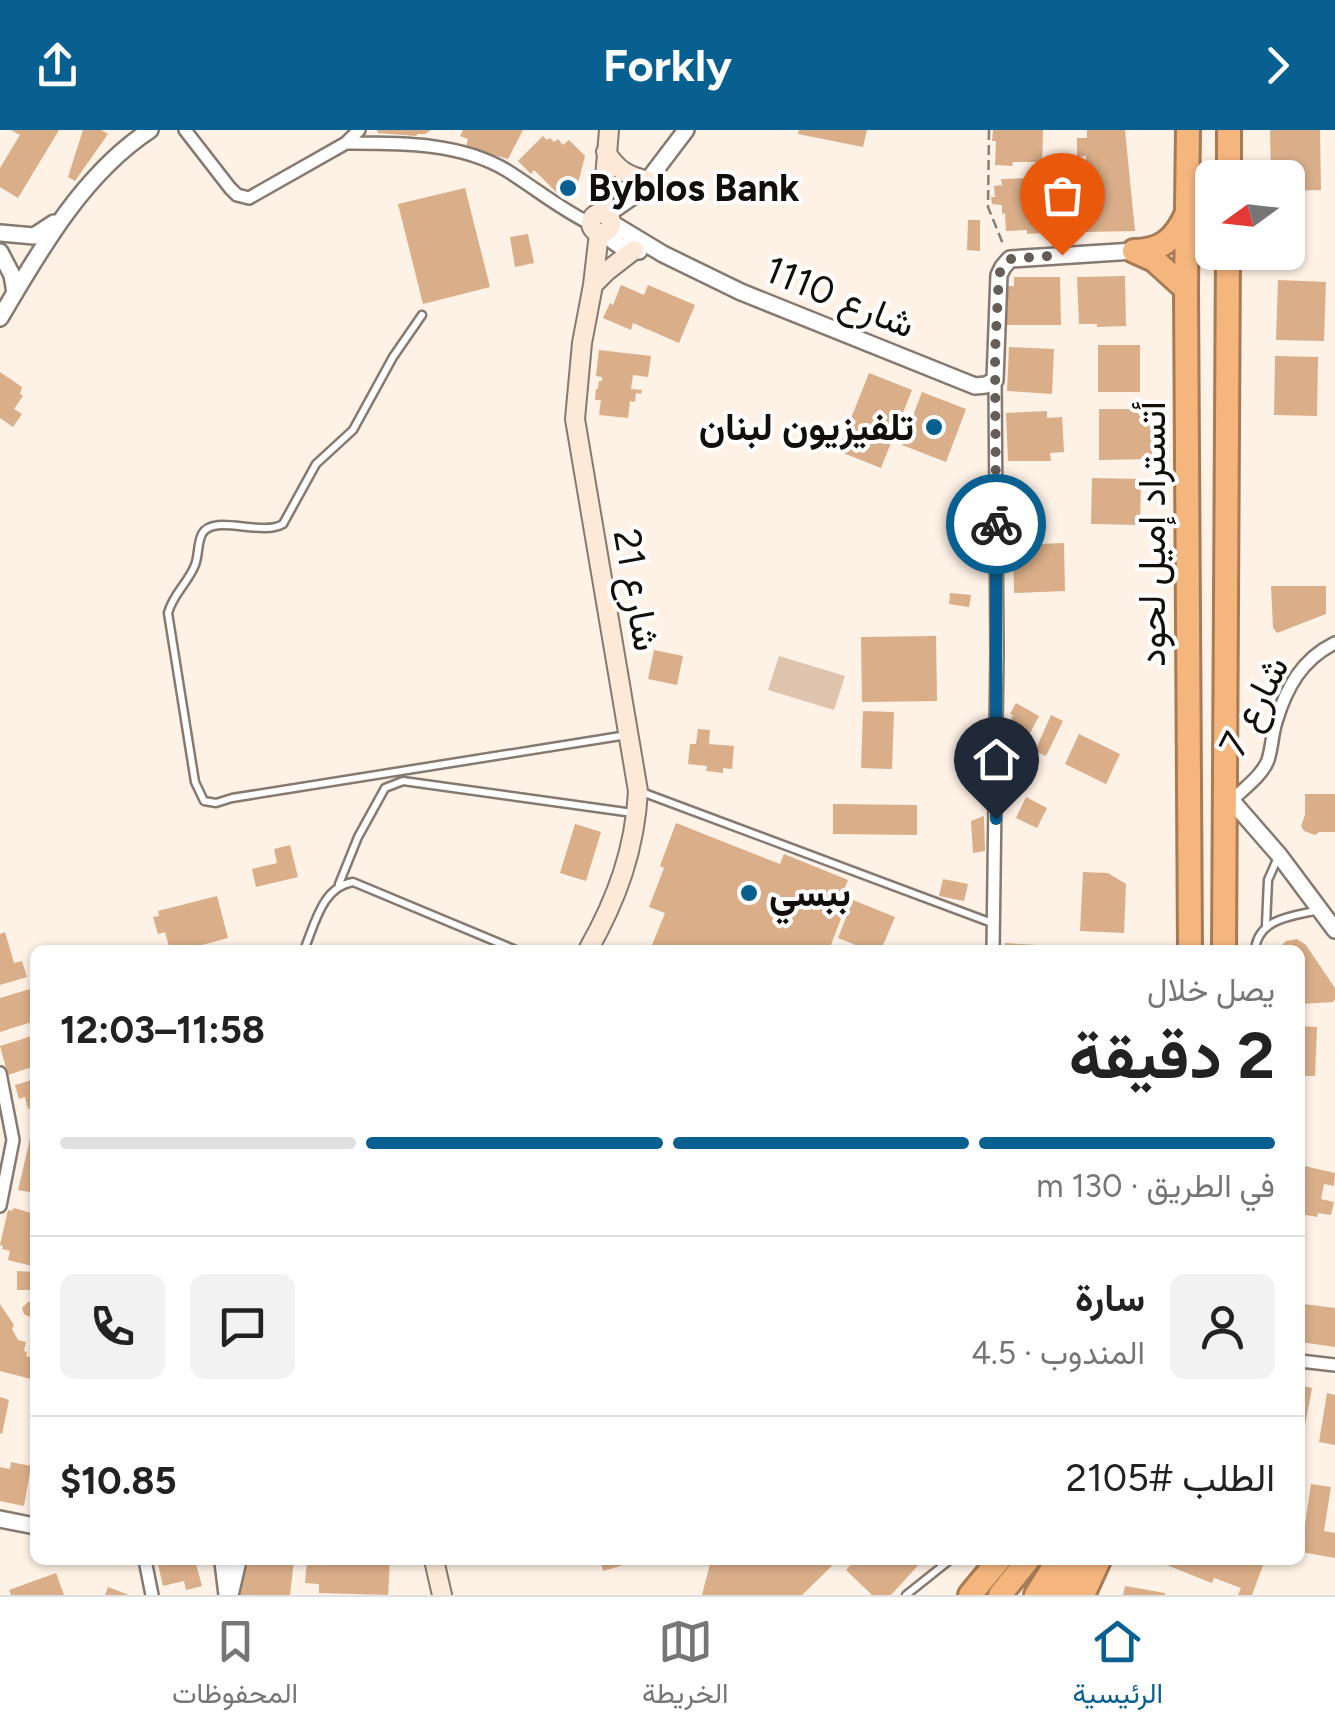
<!DOCTYPE html>
<html lang="ar">
<head>
<meta charset="utf-8">
<style>
	:root { --surface:#fff; --page:#f2f2f2; --text:#222; --muted:#767676; --line:#e0e0e0; --accent:#086091 }
	body { margin:0; font-family:Figtree,Vazirmatn,sans-serif; background:var(--page); color:var(--text); direction:rtl; height:100vh; display:flex; flex-direction:column; font-size:38px; white-space:nowrap }
	* { box-sizing:border-box; margin:0 }
	p { font-size:32px; color:var(--muted) }
	.icon { flex:none; width:55px; height:55px; fill:none; stroke:currentColor; stroke-width:2; stroke-linecap:round; stroke-linejoin:round }
	.map { position:relative; flex:1; overflow:hidden; direction:ltr }
	.details { position:absolute; left:30px; top:815px; width:1275px; height:620px; display:flex; flex-direction:column; background:var(--surface); border-radius:15px; box-shadow:0 2px 8px #0004; direction:rtl }
	.details>* { flex:none }
	.needle { width:65px; rotate:255deg }
	.controls { position:absolute; left:1195px; top:30px; display:grid; gap:20px }
	.controls a { display:grid; place-items:center; width:110px; height:110px; border-radius:15px; background:var(--surface); box-shadow:0 2px 8px #0004; font-size:50px }
	.pin { position:absolute; display:grid; place-items:center; width:85px; height:85px; color:#fff; margin:-102px -42px; border-radius:50% 50% 50% 0; rotate:-45deg; box-shadow:0 0 10px #0007 }
	.pin .icon { rotate:45deg }
	.courier { position:absolute; display:grid; place-items:center; width:100px; height:100px; margin:-50px; border:8px solid #086091; border-radius:50%; background:#fff; color:#222; box-shadow:0 2px 12px #0007 }
	.overview em { font-style:normal; font-weight:700 }
	.overview div { display:flex; flex-direction:column-reverse }
	.overview { display:flex; align-items:center; justify-content:space-between; height:170px; padding:0 30px }
	h1 { font-size:65px; font-weight:700; line-height:75px }
	.bar { display:grid; grid-template-columns:repeat(4,1fr); gap:15px 10px; align-content:center; height:120px; padding:0 30px }
	.bar i { height:12px; border-radius:8px; background:var(--line) }
	.bar .active { background:var(--accent) }
	.bar p { grid-column:span 4 }
	.line { display:flex; align-items:center; gap:25px; padding:0 30px; border-top:2px solid var(--line) }
	.line div { flex:1 }
	.round { display:grid; place-items:center; flex:none; width:105px; height:105px; border-radius:15px; background:var(--page) }
	header { display:flex; justify-content:space-between; align-items:center; height:130px; padding:0 30px; background:var(--accent); color:#fff; font-size:45px; font-weight:700 }
	.tabs { display:flex; justify-content:space-around; align-items:center; height:140px; border-top:2px solid var(--line); background:var(--surface); font-size:28px; color:var(--muted) }
	.tabs a { display:grid; justify-items:center; gap:5px }
	.tabs .active { color:var(--accent) }
	.map>svg:first-child { display:block }
</style>
</head>
<body>
<header><svg class="icon" aria-label="forward" viewBox="0 0 24 24"><path d="M9 5l7 7-7 7"/></svg>Forkly<svg class="icon" aria-label="share" viewBox="0 0 24 24"><path d="M12 15V3M7 8l5-5 5 5M5 13v7h14v-7"/></svg></header>
<div class="map">
<svg width="1335" height="1465" viewBox="0 0 1335 1465">
	<rect width="100%" height="100%" fill="#fef1e6"/>
	<!-- green -->
	<path fill="#dfc4ad" d="M779 526 845 546 834 580 768 560Z"/>
	<!-- building -->
	<path fill="#d9ae89" d="M11 0H59L18 68 0 57V38L20 5Z
		M83 0H101L108 4 75 51 68 47Z
		M377 0H431L425 4H418L416 6 378 3Z
		M463 0H523L508 29 466 17 468 9 460 6Z
		M799 0H867L863 17 798 4Z
		M993 0H1043L1042 36H1035L1036 32H1013L1012 36 995 35 996 11H992Z
		M1087 0H1125L1135 101 1085 102V68H1077L1076 45H1086V26L1077 27V8H1087Z
		M1270 0H1320L1321 60 1288 61V48H1271Z
		M543 6 547 10 550 8 554 12 558 9 563 15 569 10 585 26 575 65 562 68 534 40 531 44 518 31Z
		M1053 43 1054 46 1069 45 1070 53H1060L1061 59H1067V76H1061L1062 83 1072 82 1073 100 1059 101V98H1040L1041 103 1027 104V100L1006 101 1005 83 1002 84V75L992 74 991 67H995L994 56 1002 55 1001 49 1032 48V44Z
		M465 58 490 157 423 174 398 74Z
		M968 90H980V121L967 120Z
		M528 104 534 133 515 137 510 107Z
		M1125 146 1126 196 1097 197V194H1079L1077 147Z
		M1014 147H1060L1061 195H1006V156H1014Z
		M1278 150 1326 152 1324 211 1276 210Z
		M621 155 644 165 648 155 695 175 679 213 633 193 631 200 603 188 610 173 613 175Z
		M1098 215H1140V262H1098Z
		M1009 217 1054 219 1052 264 1007 261Z
		M599 220 651 226 648 247 633 245 631 259 642 260 641 264 636 263 635 272 630 271 628 288 599 285 601 270H595L596 259H598L599 251H602V247L596 246Z
		M1275 226 1318 227 1317 286 1274 285Z
		M0 242 22 257 20 264 23 266 14 279 22 284 13 297 0 288Z
		M869 243 912 260 881 338 838 321Z
		M922 262 966 279 946 332 902 315Z
		M1099 279H1152V329L1099 330Z
		M1047 281V288L1062 287 1064 322 1050 323 1051 331H1008L1006 283Z
		M1092 348 1141 349 1140 395 1091 394Z
		M1064 413 1065 461 1014 463 1013 415Z
		M1271 456H1326V484L1277 503 1273 498Z
		M950 463 971 465 969 477 949 474Z
		M936 506 937 571 862 572 861 507Z
		M654 520 683 526 677 555 648 549Z
		M1016 573 1039 586 1026 611 1009 601 1013 595 1009 593 1013 585 1010 584Z
		M863 581 894 582 892 639 861 638Z
		M1051 585 1063 591 1046 626 1035 621Z
		M698 599 710 600 709 614 734 616 732 639 723 638V643L706 641 707 636 688 634 690 614H696Z
		M1079 604 1120 624 1106 654 1065 634Z
		M1305 664H1335V702H1319L1315 705 1304 701 1301 696 1305 685Z
		M1026 667 1047 678 1037 698 1016 688Z
		M833 674 917 675V705L833 704Z
		M984 686 985 721 973 723 971 691Z
		M676 693 780 734 784 724 848 750 835 783 842 786 829 820H650L665 783 649 777 664 738 660 736Z
		M575 694 601 702 586 751 560 743Z
		M290 715 298 747 256 757 252 739 277 733 274 719Z
		M1083 742 1108 743 1126 754 1124 803 1080 801Z
		M943 749 968 754 964 771 939 766Z
		M217 766 228 808 202 815 203 820H191L190 817 170 820 165 802 158 804 153 787 159 786 158 781Z
		M853 770 895 787 881 820H868L838 808Z
		M5 802 14 833 22 831 27 847 0 855V804Z
		M1297 809 1306 815 1335 858V869L1333 872 1300 874V820H1277L1286 811Z
		M1005 813 1037 815V820H1004Z
		M30 859 32 863 35 862V891L0 902V868Z
		M1300 896 1317 897 1315 946H1300Z
		M35 905V936L8 945 0 916Z
		M35 949V977L28 979 25 967 19 969 15 955Z
		M30 1009 35 1010V1063L18 1060Z
		M1300 1035 1335 1043 1334 1056 1324 1054 1321 1069 1334 1072 1331 1085 1318 1083 1317 1087 1300 1084Z
		M14 1078 35 1084V1126L32 1136 8 1130 10 1121 2 1119 3 1116 0 1115 8 1080 12 1081Z
		M17 1141 33 1142 32 1160H17Z
		M28 1172H35V1197L31 1196 32 1188 24 1184 22 1178Z
		M0 1174 14 1195 12 1199 18 1210 26 1212 24 1221 27 1222 26 1226 35 1229 31 1249 0 1241Z
		M1303 1174 1335 1178V1217L1300 1212Z
		M1300 1255 1312 1258 1302 1312 1300 1311Z
		M1327 1263 1335 1265V1315L1319 1312Z
		M0 1267 9 1270 2 1304 0 1303Z
		M11 1332 31 1336 24 1376 0 1371V1337L10 1339Z
		M1311 1354 1331 1357 1324 1401 1335 1403V1428L1301 1422Z
		M157 1430H195L202 1456 186 1460 184 1451 163 1456Z
		M251 1430H294L290 1465H238L241 1445Z
		M307 1430H390L388 1465 319 1463V1454L305 1453Z
		M600 1430H637V1431L603 1441Z
		M711 1430H838L802 1465H702Z
		M855 1430H923L891 1465H872L846 1440Z
		M1154 1430H1265L1252 1465H1238L1241 1458 1214 1448 1212 1453Z
		M56 1443 64 1465H11L9 1460Z
		M1125 1456 1165 1463V1465H1123Z
		M108 1457 129 1465H105Z"/>
	<g fill="none" stroke-linecap="round" stroke-linejoin="round">
		<!-- service casing -->
		<g stroke="#867a70" stroke-width="11">
			<path id="service" d="M422 185 393 227 353 300 316 334 283 394C261 407 213 383 202 404 197 414 199 425 195 435 188 453 173 464 168 483L195 652 204 671 216 673 232 668 627 605
				M639 661 992 793
				M339 754 358 707 385 658 403 651 633 683
				M1266 795 1268 750 1279 725
				M304 820C315 794 322 757 353 752L516 820
				M1255 820C1258 788 1293 786 1319 780
				M906 1465 950 1430"/>
		</g>
		<!-- minor casing -->
		<g stroke="#867a70" stroke-width="16">
			<path id="minor" d="M185 0 230 58 237 65 249 68 346 13 359 0
				M346 13C399 13 459 12 506 40 535 58 560 79 591 94
				M1231 671C1243 659 1262 646 1268 630 1272 618 1272 604 1276 592 1286 558 1302 529 1335 513
				M993 820 997 522 995 250
				M0 943 13 1010 0 1076
				M1300 1231 1335 1235
				M145 1430 152 1465"/>
		</g>
		<!-- tertiary casing -->
		<g stroke="#867a70" stroke-width="20">
			<path id="tertiary" d="M606 85 639 62 686 0
				M610 92 663 124 741 162 975 256 986 255 995 250 999 145 1003 137 1010 129 1134 121
				M0 103 34 106 54 93
				M602 103 620 116 639 121
				M0 122 12 145 15 163
				M0 188C40 120 83 44 150 0
				M1225 663 1279 725 1335 800
				M0 1389 35 1396
				M223 1432 227 1465
				M231 1461 237 1435"/>
		</g>
		<!-- secondary casing -->
		<g stroke="#867a70" stroke-width="22">
			<path id="secondary" d="M606 22C618 41 628 46 649 51
				M591 93a10 10 0 1 1 20 0a10 10 0 1 1-20 0Z
				M602 84 609 0
				M593 155 607 141 634 120
				M588 820C617 769 635 719 638 661L575 289 582 213 593 155 599 103
				M434 1430 442 1465"/>
		</g>
		<!-- motorway casing -->
		<g stroke="#a67b55" stroke-width="28">
			<path id="motorway" d="M1188 0 1186 159 1190 820
				M1229 48V0
				M1134 121C1160 121 1175 110 1186 85
				M1134 121 1154 130 1186 159
				M1224 820 1228 122
				M970 1465 999 1430
				M1000 1465 1028 1430
				M1036 1465 1058 1430
				M1060 1465 1081 1430
				M1083 1465 1099 1430"/>
		</g>
		<!-- path -->
		<path stroke="#877f77" stroke-width="2.5" stroke-dasharray="10 5" stroke-linecap="butt" d="M989 0 988 77 1003 114"/>
		<!-- service -->
		<use href="#service" stroke="#fff" stroke-width="6"/>
		<!-- minor -->
		<use href="#minor" stroke="#fff" stroke-width="11"/>
		<!-- tertiary -->
		<use href="#tertiary" stroke="#fff" stroke-width="15"/>
		<!-- secondary -->
		<use href="#secondary" stroke="#fce9d8" stroke-width="18"/>
		<!-- motorway -->
		<use href="#motorway" stroke="#f5b67e" stroke-width="22"/>
	</g>
	<g fill="none" stroke-linecap="round" stroke-linejoin="round">
		<!-- done -->
		<path stroke="#655d57" stroke-width="10" stroke-dasharray="0 18" d="M996 394 995 223 999 145 1002 137 1010 129 1062 125"/>
		<!-- route -->
		<path stroke="#086091" stroke-width="12" d="M996 689V394"/>
	</g>
	<!-- markers -->
	<g fill="#086091" stroke="#fff" stroke-width="4">
		<circle cx="568" cy="58" r="10"/>
		<circle cx="934" cy="297" r="10"/>
		<circle cx="749" cy="763" r="10"/>
	</g>
	<g text-anchor="middle" dominant-baseline="central" stroke-width="8" stroke-linejoin="round" paint-order="stroke">
		<!-- poi labels -->
		<g font-size="38" font-weight="bold" fill="#120e0a" stroke="#fff" text-anchor="start">
			<text x="588" y="58">Byblos Bank</text>
			<text x="914" y="297" text-anchor="end">تلفيزيون لبنان</text>
			<text x="769" y="763">ببسي</text>
		</g>
		<!-- street labels -->
		<g font-size="38" fill="#120e0a" stroke="#fff">
			<text transform="translate(840 167) rotate(22)">شارع 1110</text>
			<text transform="translate(1152 404) rotate(-90)">أتستراد إميل لحود</text>
			<text transform="translate(637 460) rotate(80)">شارع 21</text>
			<text transform="translate(1254 576) rotate(-63)">شارع 7</text>
		</g>
	</g>
</svg>
<div class="controls">
<a><svg class="needle" viewBox="-14 -14 28 28"><path d="M0-13l5 13h-10z" fill="#e53935"/><path d="M0 13l5-13h-10z" fill="#767676"/></svg></a>
</div>
<div class="pin" style="left:1062px;top:125px;background:#ea580c"><svg class="icon" aria-label="bag" viewBox="0 0 24 24"><path d="M5 8h14l-1 12H6zM9 8a3 3 0 0 1 6 0"/></svg></div>
<div class="pin" style="left:996px;top:689px;background:#1f2937"><svg class="icon" aria-label="home" viewBox="0 0 24 24"><path d="M3 11l9-7 9 7M6 9v11h12V9"/></svg></div>
<div class="courier" style="left:996px;top:394px"><svg class="icon" aria-label="bike" viewBox="0 0 24 24"><circle cx="6" cy="16" r="4"/><circle cx="18" cy="16" r="4"/><path d="M6 16l4-8h5l3 8M10 8l3 8H6M13 5h3"/></svg></div>
<section class="details">
<div class="overview"><div><h1>2 دقيقة</h1><p>يصل خلال</p></div><em>11:58–12:03</em></div>
<div class="bar"><i class="active"></i><i class="active"></i><i class="active"></i><i></i><p>في الطريق · 130 m</p></div>
<div class="line" style="height:180px"><a class="round"><svg class="icon" aria-label="person" viewBox="0 0 24 24"><circle cx="12" cy="8" r="4"/><path d="M4 21q1-7 8-7t8 7"/></svg></a><div><b>سارة</b><p>المندوب · 4.5</p></div><a class="round"><svg class="icon" aria-label="chat" viewBox="0 0 24 24"><path d="M4 5h16v11H9l-5 4z"/></svg></a><a class="round"><svg class="icon" aria-label="phone" viewBox="0 0 24 24"><path d="M5 4h4l2 5-3 2q2 4 5 5l2-3 5 2v4C11 20 4 13 5 4z"/></svg></a></div>
<div class="line" style="height:130px"><div>الطلب #2105</div><b>$10.85</b></div>
</section>
</div>
<nav class="tabs">
<a class="active"><svg class="icon" aria-label="home" viewBox="0 0 24 24"><path d="M3 11l9-7 9 7M6 9v11h12V9"/></svg>الرئيسية</a>
<a><svg class="icon" aria-label="map" viewBox="0 0 24 24"><path d="M3 6l6-2 6 2 6-2v14l-6 2-6-2-6 2zM9 4v14M15 6v14"/></svg>الخريطة</a>
<a><svg class="icon" aria-label="saved" viewBox="0 0 24 24"><path d="M7 4h10v16l-5-4-5 4z"/></svg>المحفوظات</a>
</nav>
</body>
</html>
